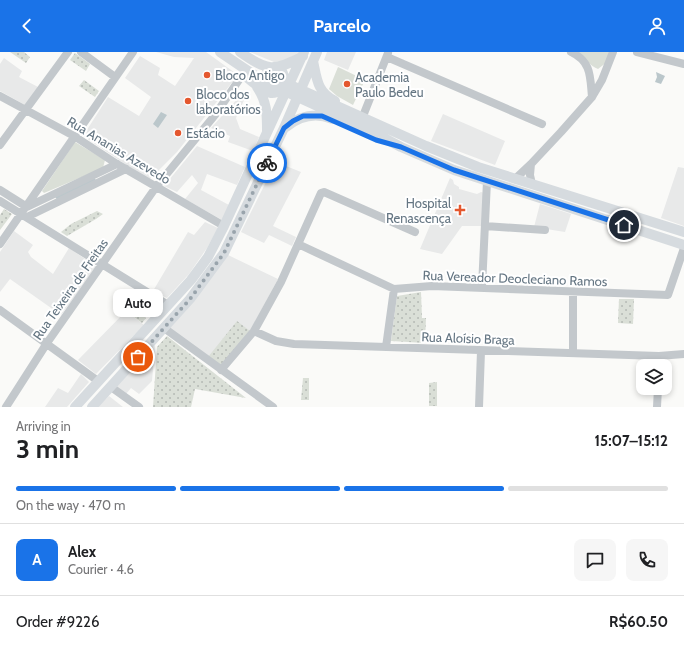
<!DOCTYPE html>
<html lang="en">
<head>
<meta charset="utf-8">
<style>
	:root { --surface:#fff; --page:#f6f6f6; --text:#202124; --muted:#757577; --line:#e0e0e0; --accent:#1a73e8 }
	body { margin:0; font-family:Cabin,sans-serif; background:var(--page); color:var(--text); height:100vh; display:flex; flex-direction:column; font-size:15px; white-space:nowrap }
	* { box-sizing:border-box; margin:0 }
	p { font-size:13px; color:var(--muted) }
	.icon { flex:none; width:22px; height:22px; fill:none; stroke:currentColor; stroke-width:2; stroke-linecap:round; stroke-linejoin:round }
	.map { position:relative; height:355px; overflow:hidden }
	.drawer { display:flex; flex-direction:column; background:var(--surface); flex:1 }
	.drawer>* { flex:none }
	.fabs { position:absolute; left:636px; top:307px; display:grid; gap:8px }
	.fabs a { display:grid; place-items:center; width:36px; height:36px; border-radius:8px; background:var(--surface); box-shadow:0 2px 6px #0003; font-size:20px }
	.pin { position:absolute; display:grid; place-items:center; width:34px; height:34px; color:#fff; margin:-17px; border:2px solid #fff; border-radius:50%; box-shadow:0 1px 4px #0007 }
	.courier { position:absolute; display:grid; place-items:center; width:40px; height:40px; margin:-20px; border:3px solid #1a73e8; border-radius:50%; background:#fff; color:#222; box-shadow:0 1px 5px #0007 }
	.bubble { position:absolute; height:28px; border-radius:8px; background:var(--surface); box-shadow:0 2px 6px #0003; font-size:13px; font-weight:800; line-height:28px; text-align:center }
	.overview em { font-style:normal; font-weight:800 }
	.overview div { display:flex; flex-direction:column-reverse }
	.overview { display:flex; align-items:center; justify-content:space-between; height:68px; padding:0 16px }
	h1 { font-size:26px; font-weight:800; line-height:30px }
	.bar { display:grid; grid-template-columns:repeat(4,1fr); gap:6px 4px; align-content:center; height:48px; padding:0 16px }
	.bar i { height:5px; border-radius:3px; background:var(--line) }
	.bar .active { background:var(--accent) }
	.bar p { grid-column:span 4 }
	.line { display:flex; align-items:center; gap:10px; padding:0 16px; border-top:1px solid var(--line) }
	.line div { flex:1 }
	.round { display:grid; place-items:center; flex:none; width:42px; height:42px; border-radius:8px; background:var(--page) }
	header { display:flex; justify-content:space-between; align-items:center; height:52px; padding:0 16px; background:var(--accent); color:#fff; font-size:18px; font-weight:800 }
	.map>svg:first-child { display:block }
</style>
</head>
<body>
<header><svg class="icon" aria-label="back" viewBox="0 0 24 24"><path d="M15 5l-7 7 7 7"/></svg>Parcelo<svg class="icon" aria-label="person" viewBox="0 0 24 24"><circle cx="12" cy="8" r="4"/><path d="M4 21q1-7 8-7t8 7"/></svg></header>
<div class="map">
<svg width="684" height="355" viewBox="0 0 684 355">
	<defs>
		<pattern id="grass-dots" width="8" height="8" patternUnits="userSpaceOnUse"><rect width="8" height="8" fill="#dadfd7"/><path d="M2 2h.1M6 6h.1" fill="none" stroke="#b4b9b4" stroke-width="1.8" stroke-linecap="round"/></pattern>
	</defs>
	<rect width="100%" height="100%" fill="#fafaf8"/>
	<!-- built -->
	<path fill="#e8e9e9" d="M156 0H206L238 23 177 100 149 128 83 84 108 45 139 64 151 45 125 26 140 4 160 16 158 23 175 34 194 6 174 5Z
		M250 0H299L285 9 274 10Z
		M327 0H356L348 18 324 8Z
		M4 6 22 19 19 25 38 35 25 53 0 39V12Z
		M240 44 245 46 236 66 240 77 259 85 253 99 228 90 230 84 211 76Z
		M443 62 505 89 495 113 431 89Z
		M197 94 245 115 237 133 207 122 201 138 229 153 222 168 185 147 198 131 192 123 177 140 164 134Z
		M276 110 301 120 273 174 296 185 292 194 269 183 264 191 241 180Z
		M678 115 684 116V174L661 166Z
		M450 126 453 128 454 132 459 135V137L477 142 481 140 485 141 483 174H462L442 202 420 197Z
		M540 152 571 162 565 180 534 175Z
		M205 170 218 176 207 196 189 222 167 246 153 239 188 180 194 183Z
		M14 179 33 193 28 200 31 205 53 222 69 196 97 215 61 263 10 227 0 240V200Z
		M228 203 278 227 250 279 208 305 168 276Z
		M126 259 144 273 96 322 78 308Z
		M155 293 152 329 139 342 131 336 126 342 116 335Z
		M81 322 89 330 67 355H45L58 336 68 341Z
		M109 344 123 355H97Z"/>
	<!-- grass -->
	<path fill="url(#grass-dots)" d="M10 0H24L30 5 26 11Z
		M75 1 90 12 86 19 70 8Z
		M84 28 99 39 95 45 79 34Z
		M4 157 12 162 0 178V163Z
		M97 159 103 162 96 167 67 184 61 180 71 172Z
		M421 240 422 266H426L425 291 391 289 397 244Z
		M619 247H634L633 272 618 271Z
		M131 253 146 266 142 271 126 259Z
		M237 269 250 279 221 313 208 305Z
		M167 284 246 346 195 337 191 355H153L157 295Z
		M303 326H309V348H301Z
		M437 330V354H429V331Z"/>
	<!-- park -->
	<path fill="#dadfd7" d="M578 0H610L607 10 598 17C589 14 585 5 578 0Z
		M338 15 365 28 353 53 337 44 329 37Z
		M75 90 105 108 103 116 44 141 42 139Z"/>
	<!-- water -->
	<path fill="#bbc7cb" d="M656 20 665 24 661 32 655 30 657 25Z
		M161 60 167 63 158 76 153 72Z"/>
	<g fill="none" stroke-linecap="round" stroke-linejoin="round">
		<!-- canal -->
		<path stroke="#bbc7cb" stroke-width="6" d="M58 144 93 129"/>
		<!-- minor -->
		<path stroke="#c3c8cc" stroke-width="8" d="M81 0 115 25
			M571 0C592 10 590 25 592 45
			M637 0 684 12
			M387 5 542 72
			M0 44 74 84 117 112 224 174
			M363 64 388 1
			M0 93 68 0
			M531 112 530 123 532 132
			M515 127 531 112 561 80 592 45 602 28 613 0
			M0 138 27 155 117 112
			M0 149 168 253
			M27 165 126 117
			M485 174 545 178
			M0 192 133 0
			M298 192 394 237 432 234 668 243 684 196
			M482 235 487 129
			M0 258 98 329
			M164 276 273 355
			M254 279 276 289 294 292 659 304 684 302
			M386 295 394 237
			M573 301V240
			M659 314V304
			M221 318 254 279 281 230 321 141 324 140 415 180
			M111 335 139 355
			M6 355 47 291 156 135 215 63 243 22
			M479 355 481 299
			M657 355 658 336"/>
		<!-- major -->
		<path stroke="#d6dbdf" stroke-width="10" d="M220 0 251 21 278 36 365 76 401 95 454 118 684 193
			M240 0C267 19 274 20 303 4
			M313 9C317 27 317 40 335 49
			M266 22 426 94 478 115 684 180
			M244 23C250 28 263 40 271 41 285 42 288 23 279 16
			M257 35C267 50 267 61 267 79
			M286 75C300 64 315 60 332 67
			M75 355 191 228 208 205 224 174 304 0
			M92 355 190 247 224 201 284 76 317 0"/>
	</g>
	<g fill="none" stroke-linecap="round" stroke-linejoin="round">
		<!-- done -->
		<path stroke="#99a4ac" stroke-width="4" stroke-dasharray="0 7.2" d="M138 305 190 247 224 201 267 111"/>
		<!-- route -->
		<path stroke="#1a73e8" stroke-width="5" d="M267 111 284 76 293 69 303 64H322L376 88 401 95 454 118 624 173"/>
	</g>
	<!-- markers -->
	<g fill="#e4572e" stroke="#fff" stroke-width="1.5">
		<circle cx="207" cy="23" r="4"/>
		<circle cx="347" cy="32" r="4"/>
		<circle cx="188" cy="49" r="4"/>
		<circle cx="178" cy="81" r="4"/>
		<path d="M458 152h4v4h4v4h-4v4h-4v-4h-4v-4h4z"/>
	</g>
	<g text-anchor="middle" dominant-baseline="central" stroke-width="4" stroke-linejoin="round" paint-order="stroke">
		<!-- poi labels -->
		<g font-size="13" fill="#657683" stroke="#fff" text-anchor="start">
			<text x="215" y="23">Bloco Antigo</text>
			<text x="355" y="25">Academia<tspan x="355" dy="15">Paulo Bedeu</tspan></text>
			<text x="196" y="42">Bloco dos<tspan x="196" dy="15">laboratórios</tspan></text>
			<text x="186" y="81">Estácio</text>
			<text x="451" y="151" text-anchor="end">Hospital<tspan x="451" dy="15">Renascença</tspan></text>
		</g>
		<!-- street labels -->
		<g font-size="13" fill="#657683" stroke="#fff">
			<text transform="translate(119 98) rotate(31)">Rua Ananias Azevedo</text>
			<text transform="translate(515 226) rotate(2)">Rua Vereador Deocleciano Ramos</text>
			<text transform="translate(70 237) rotate(-55)">Rua Teixeira de Freitas</text>
			<text transform="translate(468 286) rotate(2)">Rua Aloísio Braga</text>
		</g>
	</g>
</svg>
<div class="fabs">
<a><svg class="icon" aria-label="layers" viewBox="0 0 24 24"><path d="M12 4l9 5-9 5-9-5zM3 14l9 5 9-5"/></svg></a>
</div>
<div class="pin" style="left:138px;top:305px;background:#ea580c"><svg class="icon" aria-label="bag" viewBox="0 0 24 24"><path d="M5 8h14l-1 12H6zM9 8a3 3 0 0 1 6 0"/></svg></div>
<div class="pin" style="left:624px;top:173px;background:#1f2937"><svg class="icon" aria-label="home" viewBox="0 0 24 24"><path d="M3 11l9-7 9 7M6 9v11h12V9"/></svg></div>
<div class="courier" style="left:267px;top:111px"><svg class="icon" aria-label="bike" viewBox="0 0 24 24"><circle cx="6" cy="16" r="4"/><circle cx="18" cy="16" r="4"/><path d="M6 16l4-8h5l3 8M10 8l3 8H6M13 5h3"/></svg></div>
<div class="bubble" style="left:113px;top:237px;width:50px">Auto</div>
</div>
<section class="drawer">
<div class="overview"><div><h1>3 min</h1><p>Arriving in</p></div><em>15:07–15:12</em></div>
<div class="bar"><i class="active"></i><i class="active"></i><i class="active"></i><i></i><p>On the way · 470 m</p></div>
<div class="line" style="height:72px"><b class="round" style="background:var(--accent);color:#fff">A</b><div><b>Alex</b><p>Courier · 4.6</p></div><a class="round"><svg class="icon" aria-label="chat" viewBox="0 0 24 24"><path d="M4 5h16v11H9l-5 4z"/></svg></a><a class="round"><svg class="icon" aria-label="phone" viewBox="0 0 24 24"><path d="M5 4h4l2 5-3 2q2 4 5 5l2-3 5 2v4C11 20 4 13 5 4z"/></svg></a></div>
<div class="line" style="height:52px"><div>Order #9226</div><b>R$60.50</b></div>
</section>
</body>
</html>
